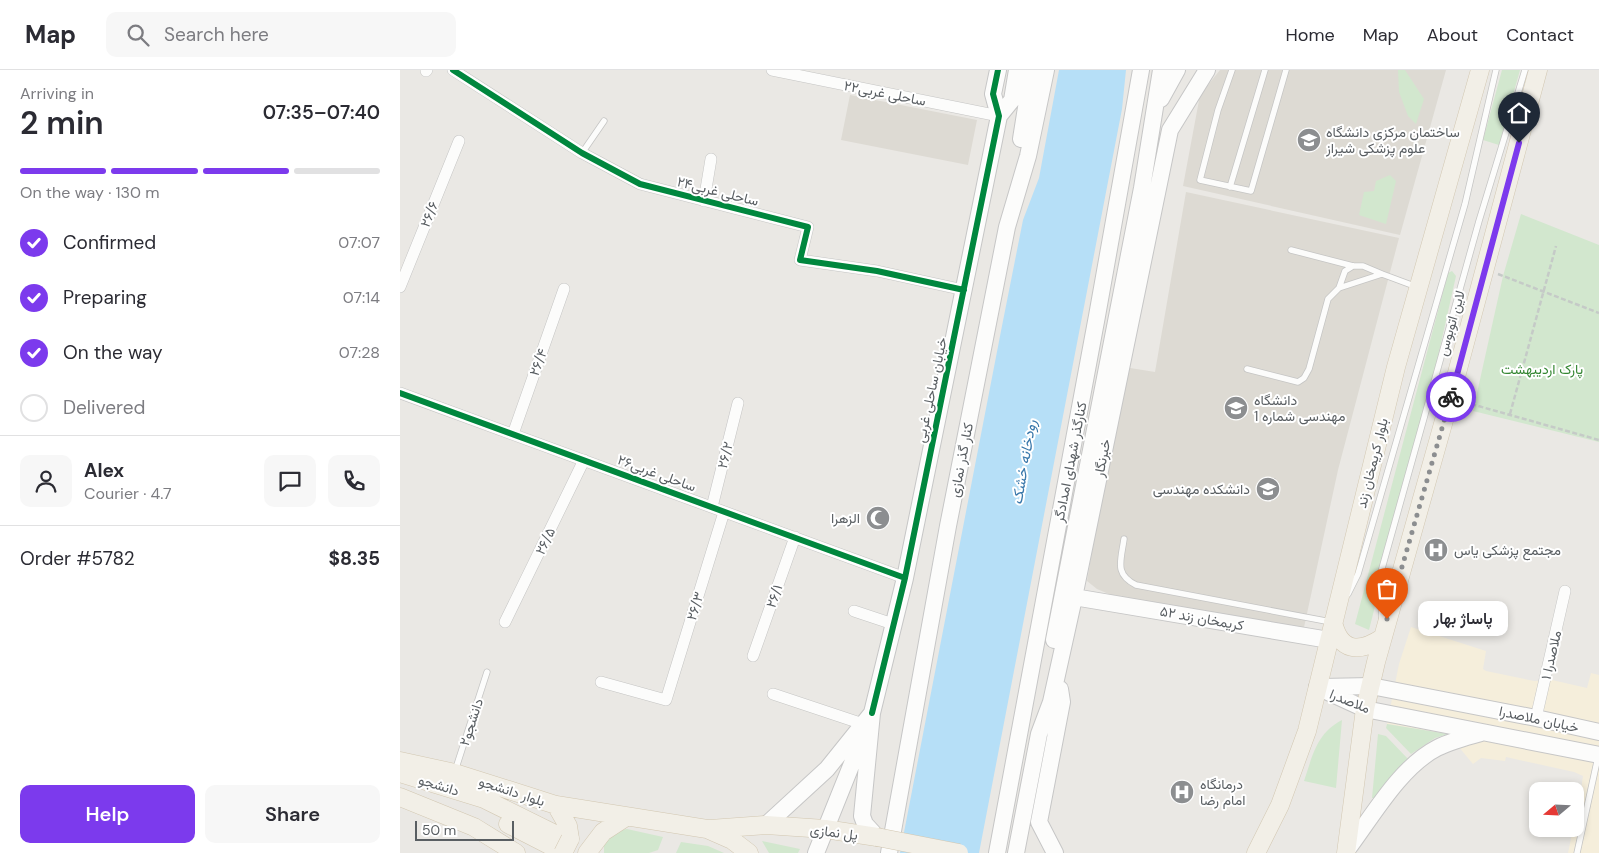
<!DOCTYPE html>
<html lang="en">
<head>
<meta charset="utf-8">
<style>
	:root { --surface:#fff; --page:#f7f7f7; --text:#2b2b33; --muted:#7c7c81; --line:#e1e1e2; --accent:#7c3aed }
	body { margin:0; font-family:"DM Sans",Vazirmatn,sans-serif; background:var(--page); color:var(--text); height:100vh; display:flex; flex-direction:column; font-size:19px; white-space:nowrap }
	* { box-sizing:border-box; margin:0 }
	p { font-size:16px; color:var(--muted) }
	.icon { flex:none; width:28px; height:28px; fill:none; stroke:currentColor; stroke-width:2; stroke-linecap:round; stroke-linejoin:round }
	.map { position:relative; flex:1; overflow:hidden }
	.side { display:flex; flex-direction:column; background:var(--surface); width:400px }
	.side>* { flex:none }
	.needle { width:32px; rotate:251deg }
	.fabs { position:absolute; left:1129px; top:712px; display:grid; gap:10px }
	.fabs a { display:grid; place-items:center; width:55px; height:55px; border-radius:10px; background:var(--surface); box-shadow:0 2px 8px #0003; font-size:25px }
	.scale { position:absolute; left:15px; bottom:12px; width:99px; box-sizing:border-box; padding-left:5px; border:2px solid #595e62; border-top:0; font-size:14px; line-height:18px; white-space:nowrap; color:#595e62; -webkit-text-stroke:4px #fff; paint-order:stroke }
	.pin { position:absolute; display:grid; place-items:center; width:42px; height:42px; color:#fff; margin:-51px -21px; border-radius:50% 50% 50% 0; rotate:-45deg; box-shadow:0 0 5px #0007 }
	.pin .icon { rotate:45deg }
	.courier { position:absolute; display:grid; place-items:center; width:50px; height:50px; margin:-25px; border:4px solid #7c3aed; border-radius:50%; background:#fff; color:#222; box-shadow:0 1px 6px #0007 }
	.bubble { position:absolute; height:35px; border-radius:10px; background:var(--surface); box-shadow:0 2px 8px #0003; font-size:16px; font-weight:600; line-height:35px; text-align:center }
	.head em { font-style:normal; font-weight:600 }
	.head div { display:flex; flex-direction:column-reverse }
	.head { display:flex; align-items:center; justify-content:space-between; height:85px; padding:0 20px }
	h1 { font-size:32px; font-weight:600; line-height:38px }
	.bar { display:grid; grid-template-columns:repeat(4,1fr); gap:8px 5px; align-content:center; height:60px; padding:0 20px }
	.bar i { height:6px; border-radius:4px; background:var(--line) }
	.bar .current { background:var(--accent) }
	.bar p { grid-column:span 4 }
	.line { display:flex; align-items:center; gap:12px; padding:0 20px; border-top:1px solid var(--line) }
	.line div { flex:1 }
	.round { display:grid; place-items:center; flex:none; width:52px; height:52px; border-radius:10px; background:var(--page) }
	ol { padding:0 20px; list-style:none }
	li { display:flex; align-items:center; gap:15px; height:55px }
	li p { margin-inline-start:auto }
	li .icon { padding:5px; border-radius:50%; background:var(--accent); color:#fff; stroke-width:4 }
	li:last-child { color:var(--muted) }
	li i { width:28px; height:28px; border:2px solid var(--line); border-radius:50% }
	.primary-button { display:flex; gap:10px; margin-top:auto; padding:10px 20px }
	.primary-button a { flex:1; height:58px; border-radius:10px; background:var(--accent); color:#fff; font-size:20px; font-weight:600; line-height:58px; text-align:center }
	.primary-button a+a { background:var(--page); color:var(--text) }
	header { display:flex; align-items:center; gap:30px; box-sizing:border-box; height:70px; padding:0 25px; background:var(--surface); border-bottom:1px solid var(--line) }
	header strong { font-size:24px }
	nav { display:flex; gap:28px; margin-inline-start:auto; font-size:18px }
	.search { width:350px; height:45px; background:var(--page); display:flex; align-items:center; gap:12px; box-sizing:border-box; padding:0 18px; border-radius:10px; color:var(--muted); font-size:19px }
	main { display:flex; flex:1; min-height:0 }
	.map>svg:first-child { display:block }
</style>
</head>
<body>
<header>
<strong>Map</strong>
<div class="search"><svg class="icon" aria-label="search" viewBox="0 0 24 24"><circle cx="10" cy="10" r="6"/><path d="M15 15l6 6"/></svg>Search here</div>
<nav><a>Home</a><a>Map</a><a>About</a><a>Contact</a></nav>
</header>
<main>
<section class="side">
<div class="head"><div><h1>2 min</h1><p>Arriving in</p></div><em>07:35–07:40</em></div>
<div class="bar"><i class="current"></i><i class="current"></i><i class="current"></i><i></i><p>On the way · 130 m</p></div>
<ol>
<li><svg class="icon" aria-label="check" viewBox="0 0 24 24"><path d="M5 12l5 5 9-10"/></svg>Confirmed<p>07:07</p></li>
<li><svg class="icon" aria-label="check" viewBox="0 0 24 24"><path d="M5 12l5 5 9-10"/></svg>Preparing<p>07:14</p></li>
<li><svg class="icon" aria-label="check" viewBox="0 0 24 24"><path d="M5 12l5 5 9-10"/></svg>On the way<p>07:28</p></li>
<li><i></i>Delivered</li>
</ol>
<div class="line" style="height:90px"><a class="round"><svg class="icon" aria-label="person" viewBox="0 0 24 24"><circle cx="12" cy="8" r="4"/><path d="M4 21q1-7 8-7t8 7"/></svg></a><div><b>Alex</b><p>Courier · 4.7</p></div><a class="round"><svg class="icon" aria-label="chat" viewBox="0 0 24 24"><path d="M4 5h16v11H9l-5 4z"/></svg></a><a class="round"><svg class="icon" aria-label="phone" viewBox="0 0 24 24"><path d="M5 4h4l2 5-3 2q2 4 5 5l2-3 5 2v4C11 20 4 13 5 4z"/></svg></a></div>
<div class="line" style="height:65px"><div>Order #5782</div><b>$8.35</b></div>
<div class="primary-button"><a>Help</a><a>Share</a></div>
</section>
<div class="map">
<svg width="1199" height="783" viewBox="0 0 1199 783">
	<rect width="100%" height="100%" fill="#eae8e4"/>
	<!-- commercial -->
	<path fill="#f5eedb" d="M1011 557 1086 581 1083 599 1086 601 1134 611 1152 610 1187 618 1191 603 1199 605V783H1168L1173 759H1175L1183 706 1174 702 1106 687 1105 691 1081 688 1073 694 1048 664 987 654 999 594Z"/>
	<!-- education -->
	<path fill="#dddad3" d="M820 0H1046L1000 165 783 116 800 25Z
		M450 25 577 50 568 95 441 70Z
		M786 122 999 168 938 400 903 562 716 527 697 519 687 511 724 297 755 302Z"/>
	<!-- green -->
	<path fill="#d2e7ce" d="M998 0H1005L1024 29 1016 54 1008 46 999 22Z
		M1102 0H1120L1099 75 1083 70Z
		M990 105 996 111 986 154 959 145 964 122 974 121 976 111Z
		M1121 144 1199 175V372L1073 341 1103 206Z
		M1052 201 1056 206 1037 291 969 560 955 554 1048 203Z
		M942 650 936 718 904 711C913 685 916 664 942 650Z
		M987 654 1048 664 1035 668 1011 684 986 658Z
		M978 664 986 666 1008 689 976 728H972Z
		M227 759 263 767 258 780 249 783H204V772L217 761Z
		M362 771 400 779 398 783H369Z
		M281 772 308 776 324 783H276Z"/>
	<!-- water -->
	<path fill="#b6dff7" d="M659 0H726L722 39 579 783H500L601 261 623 150 639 108Z"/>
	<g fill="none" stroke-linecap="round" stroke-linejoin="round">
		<!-- service casing -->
		<g stroke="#c5c5c4" stroke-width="7">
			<path id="service" d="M832 0 818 40 800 110 851 121 886 0
				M182 83 204 51
				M830 117 865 0
				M891 180 953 196H963L982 204
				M939 218 945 201 953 196
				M847 299 898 312 904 308 909 299 928 229 939 218 982 204 1017 217
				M724 469C721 491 714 504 736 515L931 552
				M948 524 958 504 1065 134 1096 0
				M982 548 981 502 1079 151 1125 0
				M55 701 87 602
				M1177 783 1198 687"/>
		</g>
		<!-- minor casing -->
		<g stroke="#c5c5c4" stroke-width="12">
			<path id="minor" d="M53 0 182 83 240 114 408 157 400 190 477 201 564 220
				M372 0 599 46
				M26 1 27 0
				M304 131 311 89
				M0 217 59 71
				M0 323 505 508
				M113 364 164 219
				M312 437 338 333
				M454 541 493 554
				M105 552 184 390
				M353 586 395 467
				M201 612 266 630 324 442
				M373 624 463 654
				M1136 648 1165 521"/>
		</g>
		<!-- secondary casing -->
		<g stroke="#c6c6c6" stroke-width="18">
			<path id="secondary" d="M761 29 777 0
				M599 46 612 30 617 0
				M621 69 632 0
				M674 527 929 570
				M654 570 742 118 761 0
				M917 617 965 639 1199 685
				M922 617 971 616 1136 648 1199 662
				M366 755 427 699 472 643
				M477 767 465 754 462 746 472 643 505 508 599 46 593 24 598 0
				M947 780C972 747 1000 697 1037 678 1051 671 1066 667 1081 663
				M416 783 465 661
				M489 783 548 456 607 157 628 86 646 0
				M597 783 697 246 741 0
				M616 783 639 664 651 632 672 537 770 60 807 0
				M655 783 639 752 662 632 660 619"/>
		</g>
		<!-- primary casing -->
		<g stroke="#d2c7b1" stroke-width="19">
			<path id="primary" d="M933 552C940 582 959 583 982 568
				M0 691 55 703 156 735 307 759 332 770 349 783
				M0 703 84 729 159 766
				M0 727 74 757 116 783
				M156 735 168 756 170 769
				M108 754 153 777
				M310 759 366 755 425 759 477 767
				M187 783 203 762 226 747
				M856 783 880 735 907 661 996 297 1080 0
				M946 783 965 639 976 592 1050 329 1138 0"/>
		</g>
		<!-- path -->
		<path stroke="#c5cac7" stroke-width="2.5" stroke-dasharray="5 2.5" stroke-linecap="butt" d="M1098 204 1199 243
			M1064 332 1199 370
			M1110 344 1156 176"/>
		<!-- service -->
		<use href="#service" stroke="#fcfcfb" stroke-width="5.5"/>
		<!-- minor -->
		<use href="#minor" stroke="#fcfcfb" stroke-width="11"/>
		<!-- secondary -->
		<use href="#secondary" stroke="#fcfcfb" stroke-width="16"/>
		<!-- primary -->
		<use href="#primary" stroke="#f2efe7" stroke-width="18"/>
		<!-- primary-bridge casing -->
		<g stroke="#d2c7b1" stroke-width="19" stroke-linecap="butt">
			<path id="primary-bridge" d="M477 767 559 783
				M163 783 170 769"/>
		</g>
		<!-- primary-bridge -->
		<use href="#primary-bridge" stroke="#f2efe7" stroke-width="18"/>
		<!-- cycleway casing -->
		<g stroke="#fff" stroke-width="9">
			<path id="cycleway" d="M53 0 182 83 240 114 408 157 400 190 477 201 564 220
				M0 323 505 508
				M472 643 505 508 599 46 593 24 598 0"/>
		</g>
		<!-- cycleway -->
		<use href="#cycleway" stroke="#00873e" stroke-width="6"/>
	</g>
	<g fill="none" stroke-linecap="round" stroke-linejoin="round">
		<!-- done -->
		<path stroke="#8c8e90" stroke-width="5" stroke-dasharray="0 9" d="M987 549 1051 327"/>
		<!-- route -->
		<path stroke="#7c3aed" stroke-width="6" d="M1051 327 1119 73"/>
	</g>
	<!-- icons -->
	<defs>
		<g id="university-disc" transform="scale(1.25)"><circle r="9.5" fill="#8c8e90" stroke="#fff"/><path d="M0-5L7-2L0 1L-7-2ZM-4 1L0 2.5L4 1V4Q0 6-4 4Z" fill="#fff"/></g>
		<g id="mosque-disc" transform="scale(1.25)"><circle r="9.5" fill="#8c8e90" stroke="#fff"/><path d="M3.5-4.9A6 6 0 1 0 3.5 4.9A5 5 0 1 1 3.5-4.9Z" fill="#fff"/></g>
		<g id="hospital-disc" transform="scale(1.25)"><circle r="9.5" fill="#8c8e90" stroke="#fff"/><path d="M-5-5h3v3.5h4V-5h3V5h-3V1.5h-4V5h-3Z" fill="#fff"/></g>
	</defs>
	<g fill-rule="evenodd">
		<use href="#university-disc" x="909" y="70"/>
		<use href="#university-disc" x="836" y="338"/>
		<use href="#university-disc" x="868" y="419"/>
		<use href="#mosque-disc" x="478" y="448"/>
		<use href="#hospital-disc" x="1036" y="480"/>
		<use href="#hospital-disc" x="782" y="722"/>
	</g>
	<g text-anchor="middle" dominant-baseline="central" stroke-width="4" stroke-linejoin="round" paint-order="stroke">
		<!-- street labels -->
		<g font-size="14" fill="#595e62" stroke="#fff">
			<text transform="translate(485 23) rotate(11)">ساحلی غربی۲۲</text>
			<text transform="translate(318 121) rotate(14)">ساحلی غربی۲۴</text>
			<text transform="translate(29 144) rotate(-68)">۲۶/۶</text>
			<text transform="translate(1051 253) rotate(-74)">لاین اتوبوس</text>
			<text transform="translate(138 292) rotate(-70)">۲۶/۴</text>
			<text transform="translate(531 320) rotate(-78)">خیابان ساحلی غربی</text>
			<text transform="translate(325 385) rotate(-76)">۲۶/۲</text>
			<text transform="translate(702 388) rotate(-79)">خبرنگار</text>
			<text transform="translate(561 390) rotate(-79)">کنار گذر نمازی</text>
			<text transform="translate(670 392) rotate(-79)">کنارگذر شهدای امدادگر</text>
			<text transform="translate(972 393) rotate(-76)">بلوار کریمخان زند</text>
			<text transform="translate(257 403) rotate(20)">ساحلی غربی۲۶</text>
			<text transform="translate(145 471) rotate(-64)">۲۶/۵</text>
			<text transform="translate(374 526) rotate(-70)">۲۶/۱</text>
			<text transform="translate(295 536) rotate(-73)">۲۶/۳</text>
			<text transform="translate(802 548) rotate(10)">کریمخان زند ۵۲</text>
			<text transform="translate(1151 585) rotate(-77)">۱ ملاصدرا</text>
			<text transform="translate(950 631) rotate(22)">ملاصدرا</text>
			<text transform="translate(1139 649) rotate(12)">خیابان ملاصدرا</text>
			<text transform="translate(71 652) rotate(-72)">دانشجو۲</text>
			<text transform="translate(39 715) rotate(17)">دانشجو</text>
			<text transform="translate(112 721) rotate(18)">بلوار دانشجو</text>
			<text transform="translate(434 762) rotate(7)">پل نمازی</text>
		</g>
		<!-- poi labels -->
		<g font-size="14" fill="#595e62" stroke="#fff" text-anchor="start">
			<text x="926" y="62">ساختمان مرکزی دانشگاه<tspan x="926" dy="16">علوم پزشکی شیراز</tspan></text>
			<text x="854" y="330">دانشگاه<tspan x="854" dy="16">مهندسی شماره 1</tspan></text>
			<text x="850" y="419" text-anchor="end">دانشکده مهندسی</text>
			<text x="460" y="448" text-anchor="end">الزهرا</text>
			<text x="1054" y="480">مجتمع پزشکی یاس</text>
			<text x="800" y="714">درمانگاه<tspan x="800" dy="16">امام رضا</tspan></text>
		</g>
		<!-- park labels -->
		<g font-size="14" fill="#358733" stroke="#fff">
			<text x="1142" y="299">پارک اردیبهشت</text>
		</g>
		<!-- water labels -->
		<g font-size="15" font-style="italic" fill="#3877aa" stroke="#fff">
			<text transform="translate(624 392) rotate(-80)">رودخانه خشک</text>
		</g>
	</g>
</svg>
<div class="fabs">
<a><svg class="needle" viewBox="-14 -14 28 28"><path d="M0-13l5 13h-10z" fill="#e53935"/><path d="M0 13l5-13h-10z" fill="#7c7c81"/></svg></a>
</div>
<div class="scale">50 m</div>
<div class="pin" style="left:987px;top:549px;background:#ea580c"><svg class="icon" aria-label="bag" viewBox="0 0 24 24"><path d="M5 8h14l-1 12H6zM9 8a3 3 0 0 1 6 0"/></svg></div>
<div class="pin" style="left:1119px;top:73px;background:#1f2937"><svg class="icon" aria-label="home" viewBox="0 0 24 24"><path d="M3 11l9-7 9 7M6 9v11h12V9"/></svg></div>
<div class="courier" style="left:1051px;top:327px"><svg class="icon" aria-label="bike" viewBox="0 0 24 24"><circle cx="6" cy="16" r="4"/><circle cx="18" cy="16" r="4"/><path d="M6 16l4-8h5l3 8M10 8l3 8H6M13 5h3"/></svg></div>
<div class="bubble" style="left:1018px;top:531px;width:90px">پاساژ بهار</div>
</div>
</main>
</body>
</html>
